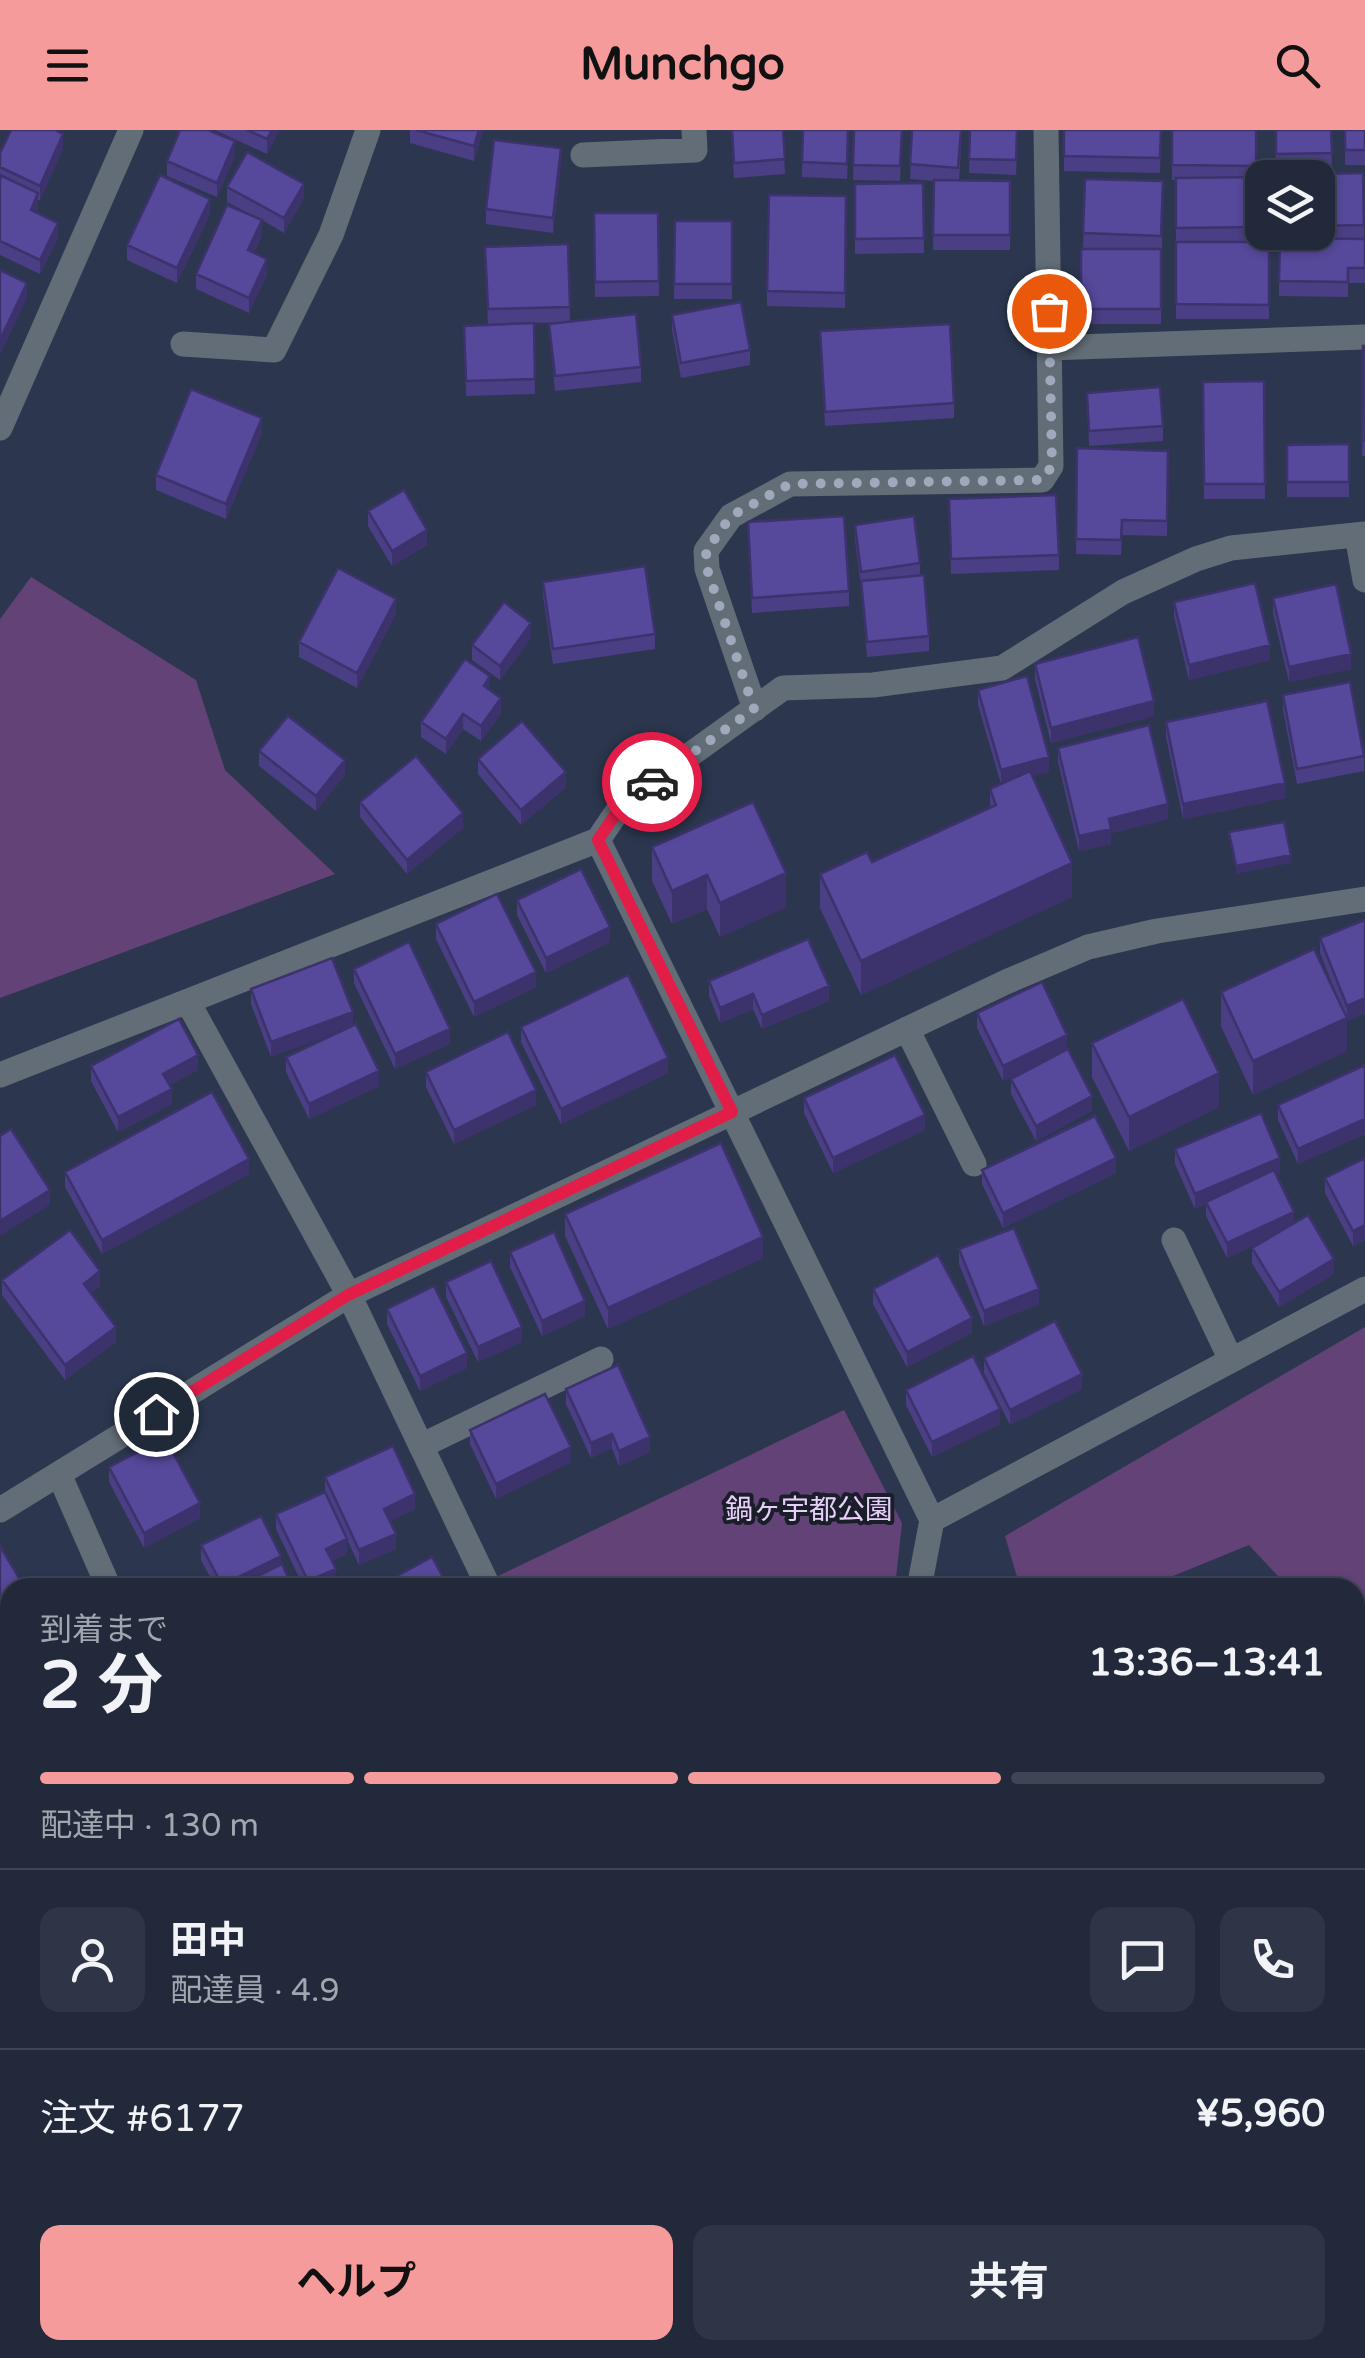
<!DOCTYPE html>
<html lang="ja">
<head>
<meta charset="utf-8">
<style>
	:root { --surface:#21293b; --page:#2d3546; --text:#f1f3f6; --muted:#a2a6af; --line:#3e4555; --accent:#f59b9c }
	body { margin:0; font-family:"Varela Round","Noto Sans JP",sans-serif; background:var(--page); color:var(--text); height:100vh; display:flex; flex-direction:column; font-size:38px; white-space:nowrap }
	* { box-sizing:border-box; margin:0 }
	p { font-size:32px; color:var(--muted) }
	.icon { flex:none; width:55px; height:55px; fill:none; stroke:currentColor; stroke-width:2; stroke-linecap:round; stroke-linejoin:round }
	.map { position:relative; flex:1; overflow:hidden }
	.drawer { position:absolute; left:0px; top:1448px; width:1365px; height:782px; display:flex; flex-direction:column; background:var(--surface); border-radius:30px 30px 0 0; box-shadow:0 2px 8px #0004,0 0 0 2px var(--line) }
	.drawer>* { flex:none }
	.fabs { position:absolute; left:1245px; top:30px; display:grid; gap:20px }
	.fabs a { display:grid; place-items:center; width:90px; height:90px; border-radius:20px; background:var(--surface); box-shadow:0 2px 8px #0004,0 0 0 2px var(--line); font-size:50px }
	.pin { position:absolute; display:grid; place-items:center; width:85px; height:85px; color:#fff; margin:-42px; border:5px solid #fff; border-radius:50%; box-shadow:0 2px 10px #0007 }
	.courier { position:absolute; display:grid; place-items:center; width:100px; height:100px; margin:-50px; border:8px solid #e11d48; border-radius:50%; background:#fff; color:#222; box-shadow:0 2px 12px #0007 }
	.overview em { font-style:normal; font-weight:700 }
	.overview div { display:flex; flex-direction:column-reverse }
	.overview { display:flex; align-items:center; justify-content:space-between; height:170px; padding:0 40px }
	h1 { font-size:65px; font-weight:700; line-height:75px }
	.bar { display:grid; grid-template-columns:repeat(4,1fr); gap:15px 10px; align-content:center; height:120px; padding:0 40px }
	.bar i { height:12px; border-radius:8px; background:var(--line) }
	.bar .active { background:var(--accent) }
	.bar p { grid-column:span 4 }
	.line { display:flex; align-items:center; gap:25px; padding:0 40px; border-top:2px solid var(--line) }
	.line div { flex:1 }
	.round { display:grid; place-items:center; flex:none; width:105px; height:105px; border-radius:20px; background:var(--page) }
	.cta { display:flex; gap:20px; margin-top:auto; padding:20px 40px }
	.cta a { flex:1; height:115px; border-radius:20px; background:var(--accent); color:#111; font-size:40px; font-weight:700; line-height:115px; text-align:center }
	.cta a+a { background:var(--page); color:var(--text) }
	header { display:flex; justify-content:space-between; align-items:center; height:130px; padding:0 40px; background:var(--accent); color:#111; font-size:45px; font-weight:700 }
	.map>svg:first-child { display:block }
</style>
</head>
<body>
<header><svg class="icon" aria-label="menu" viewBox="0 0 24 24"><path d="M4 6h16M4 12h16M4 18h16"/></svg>Munchgo<svg class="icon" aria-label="search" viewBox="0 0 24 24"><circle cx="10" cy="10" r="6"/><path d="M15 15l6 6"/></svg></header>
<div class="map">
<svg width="1365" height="2228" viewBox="0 0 1365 2228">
	<rect width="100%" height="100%" fill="#2c374f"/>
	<!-- green -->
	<path fill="#634278" d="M31 447 196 550 225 640 335 744 0 868V489Z
		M1365 1197V1518L1355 1522V1458L1288 1457 1249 1415 1146 1457H1020L1005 1406Z
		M844 1280 902 1393 895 1457 504 1458 498 1446Z"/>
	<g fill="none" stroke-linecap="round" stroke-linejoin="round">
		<!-- street -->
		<path stroke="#626d77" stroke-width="25" d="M583 25 695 20 694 0
			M183 214 274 220 331 105 368 0
			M1049 218 1365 207
			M0 298 131 0
			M1357 405 1365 450
			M755 579 707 439 706 421 731 386 790 354 1042 350 1051 336 1046 0
			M598 710 932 1390
			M188 872 349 1165 489 1458
			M907 899 974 1034
			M0 945 598 710 623 673 783 558 873 555 1002 538 1123 462 1196 429 1231 418 1365 404
			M1174 1110 1231 1230
			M421 1316 601 1229
			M59 1344 109 1458
			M0 1380 349 1165 1006 852 1088 817 1157 801 1365 769
			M919 1458 932 1390 1365 1159
			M1355 1848 1365 1861
			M0 1910 10 1926
			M1355 1911 1365 1905
			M0 2067 10 2062
			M871 2228 883 2220"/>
	</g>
	<!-- wall -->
	<path fill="#4a3e84" d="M215 0H279L267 24Z
		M410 0H483L474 31 410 13Z
		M731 0H783L785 44 734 48Z
		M803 0H849L847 49 802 47Z
		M854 0H902L900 51 853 50Z
		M912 0H962L959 51H1010V120H933L934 51 910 49Z
		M970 0H1018L1016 45 969 43Z
		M1161 0 1160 43 1064 41V26Z
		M1172 0H1256V47H1262V112H1269V189H1176V50H1172Z
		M1275 0H1331L1332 38 1276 39Z
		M1345 0H1365V35H1345Z
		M63 19 40 70H38V78L37 82 58 108 40 144 0 125V23Z
		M235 26 217 67 167 46V31Z
		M561 33 553 103 486 94V79Z
		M1363 43 1365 153H1348V167L1279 166V112H1277V102H1318V48Z
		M1085 49 1163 51 1161 194H1081V119H1101L1083 118Z
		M923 53 924 123 855 124V54Z
		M227 57 304 68 284 103 262 90V105L254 123 267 144 249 183 196 159V144L260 89 227 72Z
		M846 66 845 178 767 176V161Z
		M594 83H658L659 166 595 167Z
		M210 84 177 153 127 130V115Z
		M675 91H732V169H674Z
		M568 114 570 192 488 194 485 132Z
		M672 185 750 220V235L681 248 672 200Z
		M534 193 535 264 466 266 464 196Z
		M549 194 641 237V252L555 261Z
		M820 201 954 273V288L825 296Z
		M1363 216H1365V326H1362Z
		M1264 251 1265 369H1204L1203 252Z
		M1087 263 1163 296V311L1089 316Z
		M262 303 226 389 156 360V345Z
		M1349 314V367H1287V315Z
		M1077 318 1168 321 1167 406 1122 405 1121 425 1076 424Z
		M949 369 1059 425V440L951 444Z
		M368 381 427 415 392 436 368 396Z
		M748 392 849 461V476L752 483Z
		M855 395 920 433V445L929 506V521L867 527 861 457 855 410Z
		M543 452 655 504V519L553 534 543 466Z
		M1273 468 1351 539 1289 552 1273 483Z
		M1174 472 1270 530 1189 550 1174 487Z
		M396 484 357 558 299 527V512Z
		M531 508 500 550 472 530V515Z
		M1035 534 1154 586 1051 613 1035 549Z
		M490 560 501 583 481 611 463 599 446 624 421 607V592Z
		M978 560 1049 642 1032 646 1072 767 861 865 820 778V744L872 732 990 678V659L1001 654 978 575Z
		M1283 565 1364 626V641L1297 654 1283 580Z
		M1166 592 1285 668 1183 689 1166 607Z
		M1058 618 1168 689 1111 703V714L1079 721 1058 632Z
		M259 621 345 645 316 681 259 636Z
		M478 629 566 657 521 695 478 644Z
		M360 672 463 698 407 744 360 687Z
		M652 717 786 777 720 807 707 779 672 794 652 751Z
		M517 770 610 812 546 843 517 785Z
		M1365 790V883L1347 891V921L1253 965 1221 896V862L1339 871 1320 823V808Z
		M436 794 536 857 474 887 436 809Z
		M354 839 450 914 395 939 354 853Z
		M709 851 829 871 762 899 753 879 720 893 709 866Z
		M251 859 353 896 379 956 309 989 286 942V927L343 900 271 927 251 874Z
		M977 883 1067 919 1092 981 1036 1011 1011 964V949L1050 928 1003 951 977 898Z
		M521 897 668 943 561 994 521 912Z
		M1092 913 1219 977 1129 1021 1092 947Z
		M1365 935V1004L1298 1034 1278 990V975Z
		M91 936 198 940 170 955 172 974 118 1002 91 951Z
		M426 942 536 975 454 1014 426 957Z
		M804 968 925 1000 833 1043 804 983Z
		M1175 1019 1280 1043 1276 1044 1294 1093 1334 1144 1279 1177 1252 1133V1118L1263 1111 1227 1128 1206 1086V1074L1195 1079 1175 1034Z
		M1365 1028V1110L1353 1116 1325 1063V1048Z
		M982 1040 1116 1043 1003 1098 982 1054Z
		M65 1042 249 1044 102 1124 65 1057Z
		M565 1084 763 1128 608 1199 565 1106Z
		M959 1119 1039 1174 984 1196 959 1134Z
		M510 1122 585 1186 542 1206 510 1137Z
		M2 1150 100 1156 91 1163 116 1212 65 1250 2 1165Z
		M446 1152 522 1212 478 1232 446 1167Z
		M873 1159 972 1203 907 1237 873 1174Z
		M387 1179 467 1238 420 1261 387 1194Z
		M984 1228 1082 1259 1010 1295 984 1243Z
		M566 1259 650 1322 619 1336 612 1318 591 1328 566 1274Z
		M906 1260 1000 1294 932 1327 906 1275Z
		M470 1300 571 1332 496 1369 470 1314Z
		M109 1337 200 1388 144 1418 109 1352Z
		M325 1347 415 1379 390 1391 396 1419 359 1435 325 1362Z
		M276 1384 347 1424 332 1431 336 1454 327 1458H304L276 1399Z
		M201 1415 281 1435 293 1458H216L201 1430Z
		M0 1416 10 1458V1624L0 1604Z
		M1365 1626V1725L1355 1713V1634Z
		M10 1655V1775L4 1764V1750L0 1752V1660Z
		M1365 1937V1973L1355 1959V1944Z
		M1365 2102V2131L1358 2122V2107Z
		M10 2114V2140L5 2132V2117Z
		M704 2220H762L750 2228H709Z
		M943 2220H1066L1070 2228H943Z
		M1292 2220H1355L1365 2228H1298Z"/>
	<!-- shaded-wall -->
	<path fill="#3c326c" d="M272 0H279L267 24V9Z
		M479 0H483L474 31V16Z
		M63 4V19L40 70V56Z
		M235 11V26L217 67V53Z
		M561 18V33L553 103V88Z
		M304 54V68L284 103V88Z
		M38 63V78L31 95V80Z
		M210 69V84L177 153V138Z
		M262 90V105L248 135V120Z
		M58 93V108L40 144V130Z
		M267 129V144L249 183V168Z
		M27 153V168L0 225V210Z
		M262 288V303L226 389V374Z
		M427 400V415L392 436V421Z
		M396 469V484L357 558V543Z
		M531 493V508L500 550V536Z
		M1270 515V530L1189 550V535Z
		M1351 524V539L1289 552V537Z
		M490 546V561L484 556Z
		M501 568V583L481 611V596Z
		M1154 571V586L1051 613V598Z
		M463 584V599L446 624V609Z
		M1049 627V642L1001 655V640Z
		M345 630V645L316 681V666Z
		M566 642V657L521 695V680Z
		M1285 653V668L1183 689V674Z
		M1168 674V689L1111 703V714L1079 721V706L1109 689Z
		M463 683V698L407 744V730Z
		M1291 725V733L1236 744V736Z
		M1072 733V767L861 865V831Z
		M786 743V777L720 807V773Z
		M707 745V779L672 794V761Z
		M610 797V812L546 843V828Z
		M536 842V857L474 887V872Z
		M829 856V871L762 899V885Z
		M753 864V879L720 893V878Z
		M1365 868V883L1347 891V876Z
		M353 882V897L271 927V912Z
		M1347 888V921L1253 965V931Z
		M450 899V914L395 939V924Z
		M1067 905V920L1003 951V936Z
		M198 925V940L163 959V944Z
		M668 928V943L561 994V979Z
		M379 941V956L309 989V974Z
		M1219 943V977L1129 1021V987Z
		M172 959V974L118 1002V987Z
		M536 960V975L454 1014V1000Z
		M1092 966V981L1036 1011V996Z
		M925 985V1000L833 1043V1028Z
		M1365 989V1004L1298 1034V1019Z
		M1116 1028V1043L1003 1098V1083Z
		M1280 1028V1043L1195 1079V1064Z
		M249 1029V1044L102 1124V1110Z
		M50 1060V1075L0 1106V1091Z
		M1294 1082V1097L1227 1128V1113Z
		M1365 1095V1110L1353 1116V1101Z
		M763 1107V1128L608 1199V1178Z
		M1334 1129V1144L1279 1177V1162Z
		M100 1141V1156L84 1168V1154Z
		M1039 1159V1174L984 1196V1181Z
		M585 1171V1186L542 1206V1191Z
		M972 1188V1203L907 1237V1222Z
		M116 1197V1212L65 1250V1235Z
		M522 1197V1212L478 1232V1217Z
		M467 1223V1238L420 1261V1246Z
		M1082 1244V1259L1010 1295V1280Z
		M1000 1279V1294L932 1327V1312Z
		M612 1304V1318L591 1328V1313Z
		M650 1307V1322L619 1336V1321Z
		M571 1317V1332L496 1369V1354Z
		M415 1364V1379L384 1394V1379Z
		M200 1373V1388L144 1418V1403Z
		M396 1404V1419L359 1435V1420Z
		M347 1409V1424L326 1434V1419Z
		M281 1426V1441L247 1458H222V1455Z
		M336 1439V1454L327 1458H308V1451Z
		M10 1486V1501L0 1507V1492Z
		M1365 1605V1620L1355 1627V1612Z
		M9 1638V1653L0 1659V1644Z
		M10 1731V1746L0 1752V1737Z
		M1365 2020V2035L1355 2043V2028Z
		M10 2179V2194L0 2199V2184Z
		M174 2220H177V2228H162Z
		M739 2220H762L750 2228H727Z"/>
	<!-- building -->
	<path fill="#56489a" stroke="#3c326c" stroke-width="2.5" d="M11 0H55L63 4 40 56 0 37V23Z
		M180 0H208L235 11 217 53 167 31Z
		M247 0H272L267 9Z
		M416 0H479L474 16Z
		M732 0H783L785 29 734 33Z
		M803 0H848L847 34 802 32Z
		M854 0H902L900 36 853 35Z
		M912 0H961L958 38 910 34Z
		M970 0H1017L1016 30 969 29Z
		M1064 0H1161L1160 28 1064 26Z
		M1172 0H1256V36L1172 35Z
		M1276 0H1331L1332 23 1276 24Z
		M1345 0H1365V20H1345Z
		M494 10 561 18 553 88 486 79Z
		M247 22 304 54 284 88 227 57Z
		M1363 43 1364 95 1318 96V48H1276V45Z
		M0 45 38 63 31 80 58 93 40 130 0 111Z
		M160 45 210 69 177 138 127 115Z
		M1262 47V97L1176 98V48Z
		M1085 49 1163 51 1161 106 1083 103Z
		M934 50 1010 51V105H933Z
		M923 53 924 108 855 109V54Z
		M769 65 846 66 845 163 767 161Z
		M227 75 262 90 248 120 267 129 249 168 196 144Z
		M594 83H658L659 151 595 152Z
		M675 91H732V154H674Z
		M1280 108 1365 109V138H1348V152L1279 151Z
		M1176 112H1269V175L1176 174Z
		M568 114 570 177 488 179 485 117Z
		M1081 119H1161V179H1081Z
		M0 140 27 153 0 210Z
		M741 172 750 220 681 233 672 185Z
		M636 184 641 237 555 246 549 194Z
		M534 193 535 249 466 251 464 196Z
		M950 194 954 273 825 282 820 201Z
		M1363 216H1365V311H1362Z
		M1264 251 1265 354H1204L1203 252Z
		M1160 257 1163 296 1089 301 1087 263Z
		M191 259 262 288 226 374 156 345Z
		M1349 314V352H1287V315Z
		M1077 318 1168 321 1167 391 1122 390 1121 410 1076 409Z
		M404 360 427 400 392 421 368 381Z
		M1056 365 1059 425 951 429 949 369Z
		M844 386 849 461 752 468 748 392Z
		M914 386 920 433 861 442 855 395Z
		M645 436 655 504 553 519 543 452Z
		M338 438 396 469 357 543 299 512Z
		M924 445 929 506 867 512 861 451Z
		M1255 453 1270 515 1189 535 1174 472Z
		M1336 454 1351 524 1289 537 1273 468Z
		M504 472 531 493 500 536 472 515Z
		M1138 507 1154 571 1051 598 1035 534Z
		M465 529 490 546 484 556 501 568 481 596 463 584 446 609 421 592Z
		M1027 546 1049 627 1001 640 978 560Z
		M1350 552 1364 626 1297 639 1283 565Z
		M1267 571 1285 653 1183 674 1166 592Z
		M288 586 345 630 316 666 259 621Z
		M522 591 566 642 521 680 478 629Z
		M1149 595 1168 674 1109 689 1111 699 1079 706 1058 618Z
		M416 626 463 683 407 730 360 672Z
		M1030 641 1072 733 861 831 820 744 867 722 872 732 996 675 990 659Z
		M753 672 786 743 720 773 707 745 672 761 652 717Z
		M1284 692 1291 725 1236 736 1229 702Z
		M581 739 610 797 546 828 517 770Z
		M497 764 536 842 474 872 436 794Z
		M1365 790V868L1347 876 1320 808Z
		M808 809 829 856 762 885 753 864 720 878 709 851Z
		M409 812 450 899 395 924 354 839Z
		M1314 819 1347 888 1253 931 1221 862Z
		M332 828 353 882 271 912 251 859Z
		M628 845 668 928 561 979 521 897Z
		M1042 852 1067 905 1003 936 977 883Z
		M1183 869 1219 943 1129 987 1092 913Z
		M179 889 198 925 163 944 172 959 118 987 91 936Z
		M356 894 379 941 309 974 286 927Z
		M508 902 536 960 454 1000 426 942Z
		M1068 919 1092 966 1036 996 1011 949Z
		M895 925 925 985 833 1028 804 968Z
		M1365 935V989L1298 1019 1278 975Z
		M212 962 249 1029 102 1110 65 1042Z
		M1261 983 1280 1028 1195 1064 1175 1019Z
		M1095 986 1116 1028 1003 1083 982 1040Z
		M11 999 50 1060 0 1091V1006Z
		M721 1013 763 1107 608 1178 565 1084Z
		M1365 1028V1095L1353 1101 1325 1048Z
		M1274 1040 1294 1082 1227 1113 1206 1072Z
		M1308 1085 1334 1129 1279 1162 1252 1118Z
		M1014 1098 1039 1159 984 1181 959 1119Z
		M70 1100 100 1141 84 1154 116 1197 65 1235 2 1150Z
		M554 1102 585 1171 542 1191 510 1122Z
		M938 1125 972 1188 907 1222 873 1159Z
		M491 1131 522 1197 478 1217 446 1152Z
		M434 1156 467 1223 420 1246 387 1179Z
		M1055 1191 1082 1244 1010 1280 984 1228Z
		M973 1226 1000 1279 932 1312 906 1260Z
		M618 1235 650 1307 619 1321 612 1304 591 1313 566 1259Z
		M545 1264 571 1317 496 1354 470 1300Z
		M165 1308 200 1373 144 1403 109 1337Z
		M393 1316 415 1364 384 1379 396 1404 359 1420 325 1347Z
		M325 1362 347 1409 326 1419 336 1439 308 1451 276 1384Z
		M261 1386 281 1426 222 1455 201 1415Z
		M0 1416 25 1458H10V1486L0 1492Z
		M432 1427 449 1458H375Z
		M282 1434 293 1458H234Z
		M10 1501V1609L0 1589V1506Z
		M1355 1544 1365 1557V1605L1355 1612Z
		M0 1623 9 1638 0 1644Z
		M1365 1626V1710L1355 1698V1634Z
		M10 1655V1731L0 1737V1660Z
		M10 1746V1760L4 1750Z
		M1365 1937V1958L1355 1944Z
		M1355 1973 1365 1985V2020L1355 2028Z
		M1365 2102V2116L1358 2107Z
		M0 2139 10 2160V2179L0 2184Z
		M1365 2150V2225L1361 2228H1310L1303 2220H1355V2157Z
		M80 2220H174L162 2228H76L74 2224Z
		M561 2220H654L659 2228H566Z
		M714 2220H739L727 2228H719Z
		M947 2220H1066L1070 2226 1067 2228H952Z
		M1114 2220H1191L1195 2225 1191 2228H1104Z"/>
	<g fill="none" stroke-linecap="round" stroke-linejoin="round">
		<!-- done -->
		<path stroke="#a0a9bc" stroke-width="10" stroke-dasharray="0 18" d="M652 652 754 579 707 439 706 421 731 386 790 354 1042 350 1052 336 1049 181"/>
		<!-- route -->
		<path stroke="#e11d48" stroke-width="12" d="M156 1284 348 1165 732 982 598 710 623 673 652 652"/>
	</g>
	<g text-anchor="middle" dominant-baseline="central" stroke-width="8" stroke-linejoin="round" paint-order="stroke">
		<!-- park labels -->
		<g font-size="28" fill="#e8cffa" stroke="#191e29">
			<text x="809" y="1380">鍋ヶ宇都公園</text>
		</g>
	</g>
</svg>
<div class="fabs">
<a><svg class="icon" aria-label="layers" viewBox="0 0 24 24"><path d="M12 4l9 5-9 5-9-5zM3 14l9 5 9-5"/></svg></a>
</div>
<div class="pin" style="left:1049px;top:181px;background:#ea580c"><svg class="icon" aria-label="bag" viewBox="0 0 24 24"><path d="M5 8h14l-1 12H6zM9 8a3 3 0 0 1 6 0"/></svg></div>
<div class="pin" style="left:156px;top:1284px;background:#1f2937"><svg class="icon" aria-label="home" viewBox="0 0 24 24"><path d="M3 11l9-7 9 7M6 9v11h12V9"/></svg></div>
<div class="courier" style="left:652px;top:652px"><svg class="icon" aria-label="car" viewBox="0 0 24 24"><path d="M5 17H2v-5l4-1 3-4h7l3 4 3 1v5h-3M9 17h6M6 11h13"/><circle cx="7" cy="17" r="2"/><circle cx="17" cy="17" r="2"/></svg></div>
<section class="drawer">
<div class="overview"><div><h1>2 分</h1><p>到着まで</p></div><em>13:36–13:41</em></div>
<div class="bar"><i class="active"></i><i class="active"></i><i class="active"></i><i></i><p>配達中 · 130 m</p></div>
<div class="line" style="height:180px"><a class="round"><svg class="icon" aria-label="person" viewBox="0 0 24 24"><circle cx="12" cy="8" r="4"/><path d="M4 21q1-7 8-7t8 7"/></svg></a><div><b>田中</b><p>配達員 · 4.9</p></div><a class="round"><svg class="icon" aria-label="chat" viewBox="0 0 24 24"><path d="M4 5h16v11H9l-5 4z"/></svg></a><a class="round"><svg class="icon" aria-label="phone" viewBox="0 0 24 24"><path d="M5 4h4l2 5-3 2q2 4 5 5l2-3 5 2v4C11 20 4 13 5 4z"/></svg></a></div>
<div class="line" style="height:130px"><div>注文 #6177</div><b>¥5,960</b></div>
<div class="cta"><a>ヘルプ</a><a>共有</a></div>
</section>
</div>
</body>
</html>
